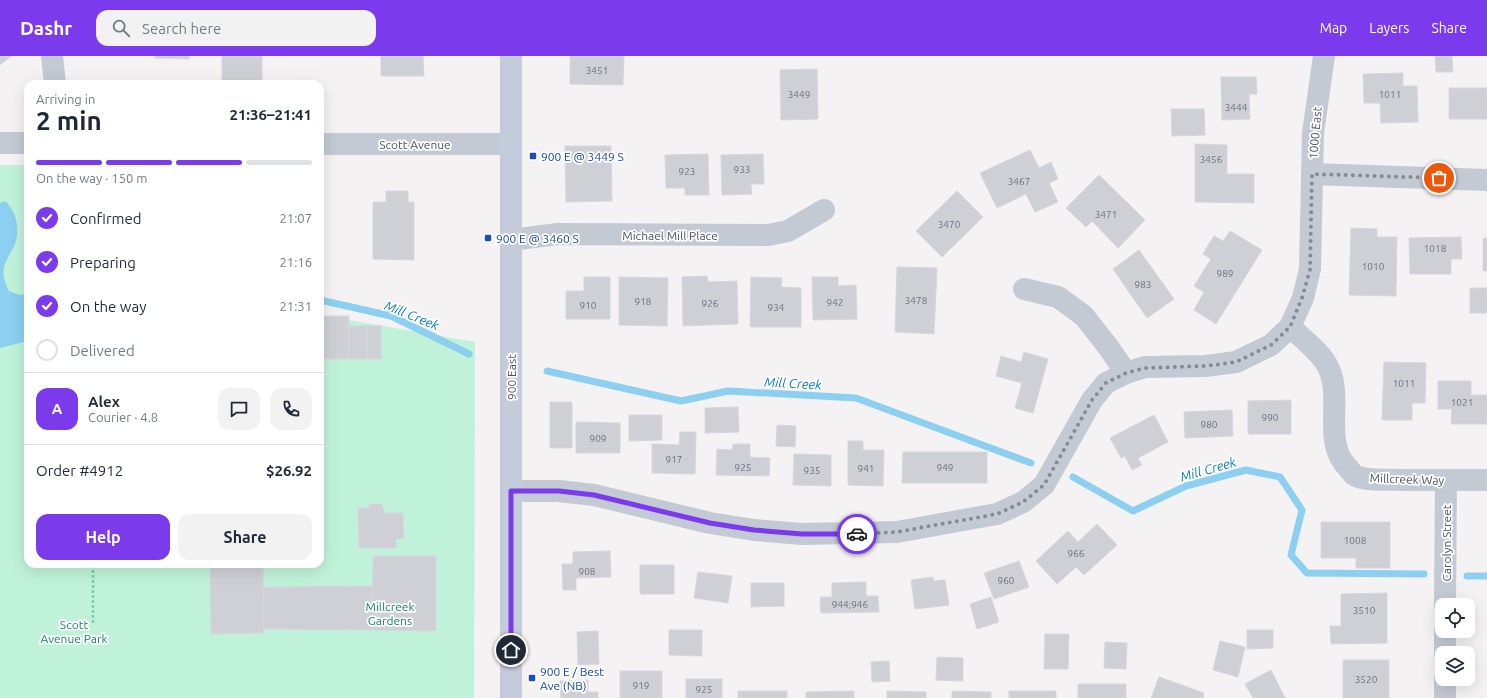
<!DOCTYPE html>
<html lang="en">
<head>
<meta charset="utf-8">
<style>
	:root { --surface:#fff; --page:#f2f2f3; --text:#1f2937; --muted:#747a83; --line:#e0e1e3; --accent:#7c3aed }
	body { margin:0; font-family:Ubuntu,sans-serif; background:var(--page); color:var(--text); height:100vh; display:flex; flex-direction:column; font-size:15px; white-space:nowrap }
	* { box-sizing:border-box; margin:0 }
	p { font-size:13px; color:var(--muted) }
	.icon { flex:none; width:22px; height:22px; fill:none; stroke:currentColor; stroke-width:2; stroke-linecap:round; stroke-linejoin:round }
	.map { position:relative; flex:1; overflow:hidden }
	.sheet { position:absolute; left:24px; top:24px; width:300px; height:488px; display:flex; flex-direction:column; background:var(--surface); border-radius:12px; box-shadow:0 4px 16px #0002 }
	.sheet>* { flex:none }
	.buttons { position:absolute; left:1435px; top:542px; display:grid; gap:8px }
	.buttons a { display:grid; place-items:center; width:40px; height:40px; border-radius:8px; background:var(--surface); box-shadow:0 4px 16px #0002; font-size:20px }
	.pin { position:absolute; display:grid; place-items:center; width:34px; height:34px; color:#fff; margin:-17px; border:2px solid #fff; border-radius:50%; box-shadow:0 1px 4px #0007 }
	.courier { position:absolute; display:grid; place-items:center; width:40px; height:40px; margin:-20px; border:3px solid #7c3aed; border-radius:50%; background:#fff; color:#222; box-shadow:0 1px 5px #0007 }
	.overview em { font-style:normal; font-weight:700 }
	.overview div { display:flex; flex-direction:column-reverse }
	.overview { display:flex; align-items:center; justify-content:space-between; height:68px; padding:0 12px }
	h1 { font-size:26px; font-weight:700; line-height:30px }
	.bar { display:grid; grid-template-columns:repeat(4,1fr); gap:6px 4px; align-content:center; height:48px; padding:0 12px }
	.bar i { height:5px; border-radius:3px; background:var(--line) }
	.bar .current { background:var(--accent) }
	.bar p { grid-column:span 4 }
	.line { display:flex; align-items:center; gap:10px; padding:0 12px; border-top:1px solid var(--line) }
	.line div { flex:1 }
	.round { display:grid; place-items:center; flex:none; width:42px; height:42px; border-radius:12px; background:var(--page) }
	ol { padding:0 12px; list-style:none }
	li { display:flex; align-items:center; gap:12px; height:44px }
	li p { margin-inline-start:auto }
	li .icon { padding:4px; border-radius:50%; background:var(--accent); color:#fff; stroke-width:4 }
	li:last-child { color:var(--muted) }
	li i { width:22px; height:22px; border:2px solid var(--line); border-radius:50% }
	.cta { display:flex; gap:8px; margin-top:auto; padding:8px 12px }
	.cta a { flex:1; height:46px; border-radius:12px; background:var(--accent); color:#fff; font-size:16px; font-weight:700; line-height:46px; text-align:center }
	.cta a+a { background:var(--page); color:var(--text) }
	header { display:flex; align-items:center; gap:24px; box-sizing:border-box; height:56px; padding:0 20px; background:var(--accent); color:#fff }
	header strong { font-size:19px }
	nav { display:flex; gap:22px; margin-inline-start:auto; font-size:14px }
	.search { width:280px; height:36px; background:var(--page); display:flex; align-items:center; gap:10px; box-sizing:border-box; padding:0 14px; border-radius:12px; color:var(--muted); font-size:15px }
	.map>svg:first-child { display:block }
</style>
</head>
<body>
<header>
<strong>Dashr</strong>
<div class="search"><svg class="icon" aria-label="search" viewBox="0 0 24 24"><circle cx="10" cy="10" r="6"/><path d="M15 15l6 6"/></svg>Search here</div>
<nav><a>Map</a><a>Layers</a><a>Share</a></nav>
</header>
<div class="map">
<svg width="1487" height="642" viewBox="0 0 1487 642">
	<rect width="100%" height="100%" fill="#f4f2f2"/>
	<!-- green -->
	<path fill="#c0f2da" d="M0 109H28V508H320V259L475 286 474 642H0Z"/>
	<!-- water -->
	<path fill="#8ccff0" d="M5 145C17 156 20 173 15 188 12 196 6 203 4 211 2 220 5 227 9 235L20 239 28 237V285L0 292V147Z"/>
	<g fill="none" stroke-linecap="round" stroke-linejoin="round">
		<!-- stream -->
		<path stroke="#8ccff0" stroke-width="7" d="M320 244 391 260 469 298
			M547 315 681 345 728 335 856 342 1031 407
			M1073 421 1133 455 1186 430 1246 414 1280 421 1302 454 1291 499 1307 517 1424 518
			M1467 520H1487"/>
	</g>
	<!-- building -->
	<path fill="#ced0d6" stroke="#d6d7dd" d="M0 0H11L0 9Z
		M155 0H189V3L155 2Z
		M222 0H262V27H222Z
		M381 0H423L424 20H381Z
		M570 0H624L623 29 570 28Z
		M1435 0H1452L1453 16H1436Z
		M817 13 818 63 781 64 780 14Z
		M1403 17V30H1417L1418 66 1381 67 1380 47H1364L1363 18Z
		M1221 21H1256L1257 38H1249L1250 63 1222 64Z
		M1449 32H1487V63H1449Z
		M1171 53H1204L1205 79 1172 80Z
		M1195 88 1227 89V118H1254V147L1195 146Z
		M565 90H611L612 145 566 146Z
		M1030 94 1039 112 1051 106 1058 123 1049 127 1058 146 1035 156 1026 138 997 152 980 117Z
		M708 98 709 139H685V132H666L665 99Z
		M763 98 764 128H751L752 138 722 139 721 99Z
		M1099 119 1145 164 1118 192 1092 165 1086 171 1066 152Z
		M386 135H408V146H414V204L373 203V146H386Z
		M957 135 983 161 942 201 916 175Z
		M1351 172 1377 173V181H1397L1396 240 1349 239Z
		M1230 175 1262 194 1216 268 1194 254 1204 236 1194 230 1211 203 1203 198 1214 180 1223 185Z
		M1461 181 1462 203H1451V218H1410L1409 182Z
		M1483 182H1487V215H1483Z
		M1139 194 1174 243 1147 262 1113 213Z
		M897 211 937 212 934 278 895 276Z
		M707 220 708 226 737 225 738 268 683 270 682 221Z
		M584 221H610V263H566V235H584Z
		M619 221 668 222 667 270 619 269Z
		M751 221 782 222 781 231 801 232V271H750Z
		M812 221H838V230L856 229 857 263 813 264Z
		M1470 232H1487V257H1470Z
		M320 260H349V303H320Z
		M349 270H367V303H349Z
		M367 270H381V303H367Z
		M1024 296 1048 303 1033 357 1015 352 1022 327 996 320 1001 300 1021 306Z
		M1384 306 1426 307 1425 347H1412V364H1382Z
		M1438 325H1471V339H1487V368H1451L1452 353H1438Z
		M1291 344V378H1248V345Z
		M550 346H572V392H550Z
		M738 351 739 376 705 377V352Z
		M1232 354 1233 380 1185 382 1184 356Z
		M629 359H662V384L629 385Z
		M1154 359 1168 386 1138 402 1142 409 1132 414 1125 400 1121 402 1110 382Z
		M576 366 620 367V397H576Z
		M777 369 796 370 795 391 776 390Z
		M680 376H696L695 418 652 417V388L679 389Z
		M848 385H863V394H884L883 430 848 429Z
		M733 388H750V401L770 402 769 420 716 419 717 393 732 394Z
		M903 396H987V427H902Z
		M794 398 831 399V430L793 429Z
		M369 448H382L385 457H403L404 483H396V492H359L358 452H369Z
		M1321 466H1390V512H1356V502H1321Z
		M1097 468 1117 489 1084 519 1076 511 1057 528 1036 505 1068 475 1078 486Z
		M610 495 611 521 576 522V534H563L562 508H573V496Z
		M373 500H436V575L372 574Z
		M1019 505 1029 531 994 543 984 517Z
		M210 508H263L264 577 211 578Z
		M640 509H674V538H640Z
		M698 516 732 520 728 547 694 542Z
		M933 521 934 525 945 524 949 549 915 553 911 524Z
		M866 526V540H878L879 556 821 557 820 541H832V527Z
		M751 527H784V550L751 551Z
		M372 530V574L264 573 263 531Z
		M1387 537V587L1331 588 1330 570H1341V538Z
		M991 541 999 566 977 573 970 548Z
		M669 574H702V600L669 599Z
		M1247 574H1273V592L1247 593Z
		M598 575 599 608 578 609 577 576Z
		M1045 578H1069L1068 613H1044Z
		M1220 585 1245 591 1238 621 1213 614Z
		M1105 586 1127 587 1126 613 1104 612Z
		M937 601 963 602V625L936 624Z
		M1343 604H1389V642H1343Z
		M889 605 890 625 872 626 871 606Z
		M1271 614 1285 642H1253L1245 628Z
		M620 615H662V642H620Z
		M1159 621 1204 637 1203 642H1151Z
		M686 623H722V642H686Z
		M588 624V636H598V642H561L560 625Z
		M1078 628H1126V642H1078Z
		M738 635H787V642H738Z
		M854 635V642H806V636Z
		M887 635 926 636V642H887Z
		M952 635 991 636V642H952Z
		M1009 635H1056V642H1009Z"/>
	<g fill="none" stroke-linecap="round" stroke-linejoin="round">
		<!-- path -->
		<path stroke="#77d2b0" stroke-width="2.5" stroke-dasharray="3 2" stroke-linecap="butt" d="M93 567V508"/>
		<!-- minor -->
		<path stroke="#c3cad4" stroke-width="22" d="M52 0 55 28
			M0 87H28
			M320 88H510
			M1312 118 1487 124
			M510 184 558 178 768 179 788 175 824 154
			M1024 233 1058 241 1084 260 1109 292 1126 317
			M1290 271C1302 282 1323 298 1329 313 1343 344 1322 386 1348 412 1350 414 1352 417 1354 419 1366 426 1391 423 1405 424 1432 424 1460 424 1487 424
			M511 435H559L594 439 710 467 754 474 802 478 897 476 997 458 1023 446 1044 429 1092 344 1106 327 1126 317 1145 311 1206 310 1236 306 1271 289 1290 271 1303 242 1310 213 1313 77 1324 0
			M1445 549 1446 424
			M1445 597V575
			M1445 642V623"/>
		<!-- secondary -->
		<path stroke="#c4ccdb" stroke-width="22" d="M511 0V642"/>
	</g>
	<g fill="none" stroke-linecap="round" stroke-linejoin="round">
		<!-- done -->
		<path stroke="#858a94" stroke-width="4" stroke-dasharray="0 7.2" d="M857 478 897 476 997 458 1023 446 1044 429 1092 344 1106 327 1126 317 1145 312 1206 310 1236 306 1271 289 1290 271 1302 242 1310 214 1312 118 1439 122"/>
		<!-- route -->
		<path stroke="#7c3aed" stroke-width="5" d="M511 594V435H559L594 439 710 467 754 474 802 478H857"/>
	</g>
	<!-- markers -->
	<g fill="#1a4fb4" stroke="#fff" stroke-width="1.5">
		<rect x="529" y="96" width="8" height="8" rx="2"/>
		<rect x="484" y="178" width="8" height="8" rx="2"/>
		<rect x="528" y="618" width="8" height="8" rx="2"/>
	</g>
	<g text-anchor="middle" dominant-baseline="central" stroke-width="3.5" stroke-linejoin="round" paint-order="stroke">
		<!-- number labels -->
		<g font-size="10" fill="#6a727e">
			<text x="597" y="14">3451</text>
			<text x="799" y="38">3449</text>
			<text x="1390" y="38">1011</text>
			<text x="1236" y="51">3444</text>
			<text x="1211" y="103">3456</text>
			<text x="742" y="113">933</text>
			<text x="687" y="115">923</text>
			<text x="1019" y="125">3467</text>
			<text x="1106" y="158">3471</text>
			<text x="949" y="168">3470</text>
			<text x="1435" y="192">1018</text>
			<text x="1373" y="210">1010</text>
			<text x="1225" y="217">989</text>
			<text x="1143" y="228">983</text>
			<text x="916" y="244">3478</text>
			<text x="643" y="245">918</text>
			<text x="835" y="246">942</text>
			<text x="710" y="247">926</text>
			<text x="588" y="249">910</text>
			<text x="776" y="251">934</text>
			<text x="1404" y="327">1011</text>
			<text x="1462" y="346">1021</text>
			<text x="1270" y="361">990</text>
			<text x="1209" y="368">980</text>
			<text x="598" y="382">909</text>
			<text x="674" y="403">917</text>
			<text x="743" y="411">925</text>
			<text x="945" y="411">949</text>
			<text x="866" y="412">941</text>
			<text x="812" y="414">935</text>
			<text x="1355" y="484">1008</text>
			<text x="1076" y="497">966</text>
			<text x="587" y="515">908</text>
			<text x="1006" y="524">960</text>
			<text x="850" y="548">944;946</text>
			<text x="1364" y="554">3510</text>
			<text x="1366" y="623">3520</text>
			<text x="641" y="629">919</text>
			<text x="704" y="633">925</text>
		</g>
		<!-- street labels -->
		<g font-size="12" fill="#495261" stroke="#fff">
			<text transform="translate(1315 77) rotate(-85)">1000 East</text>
			<text x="415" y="88">Scott Avenue</text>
			<text x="670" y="179">Michael Mill Place</text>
			<text transform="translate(511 321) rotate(-90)">900 East</text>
			<text transform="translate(1407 423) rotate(2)">Millcreek Way</text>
			<text transform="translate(1446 487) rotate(-90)">Carolyn Street</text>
		</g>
		<!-- transit labels -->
		<g font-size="12" fill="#164399" stroke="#fff" text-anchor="start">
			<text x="541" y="100">900 E @ 3449 S</text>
			<text x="496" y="182">900 E @ 3460 S</text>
			<text x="540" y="615">900 E / Best<tspan x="540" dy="14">Ave (NB)</tspan></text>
		</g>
		<!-- park labels -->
		<g font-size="12" fill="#14875c" stroke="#fff">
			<text x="390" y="550">Millcreek<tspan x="390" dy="14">Gardens</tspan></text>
			<text x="74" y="568">Scott<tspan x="74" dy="14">Avenue Park</tspan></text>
		</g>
		<!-- water labels -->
		<g font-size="13" font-style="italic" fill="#077bb5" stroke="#fff">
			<text transform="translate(412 259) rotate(22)">Mill Creek</text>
			<text transform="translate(793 327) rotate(3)">Mill Creek</text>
			<text transform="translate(1208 413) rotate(-16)">Mill Creek</text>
		</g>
	</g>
</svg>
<div class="buttons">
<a><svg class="icon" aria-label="locate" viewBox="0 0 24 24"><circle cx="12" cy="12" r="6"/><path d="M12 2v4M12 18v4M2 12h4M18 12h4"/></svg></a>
<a><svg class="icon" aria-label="layers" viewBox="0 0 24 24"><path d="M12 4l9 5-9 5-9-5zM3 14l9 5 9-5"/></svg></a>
</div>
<div class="pin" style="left:1439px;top:122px;background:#ea580c"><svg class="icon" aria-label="bag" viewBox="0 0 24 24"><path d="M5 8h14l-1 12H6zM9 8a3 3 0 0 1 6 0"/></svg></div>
<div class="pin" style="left:511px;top:594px;background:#1f2937"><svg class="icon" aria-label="home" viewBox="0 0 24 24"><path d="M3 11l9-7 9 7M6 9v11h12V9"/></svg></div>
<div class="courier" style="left:857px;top:478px"><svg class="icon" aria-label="car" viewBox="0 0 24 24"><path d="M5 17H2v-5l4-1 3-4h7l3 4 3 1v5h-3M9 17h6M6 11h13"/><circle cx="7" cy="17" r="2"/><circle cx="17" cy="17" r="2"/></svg></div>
<section class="sheet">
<div class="overview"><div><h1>2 min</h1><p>Arriving in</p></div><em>21:36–21:41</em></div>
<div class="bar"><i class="current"></i><i class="current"></i><i class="current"></i><i></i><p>On the way · 150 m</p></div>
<ol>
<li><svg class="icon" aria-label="check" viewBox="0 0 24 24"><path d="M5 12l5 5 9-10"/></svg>Confirmed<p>21:07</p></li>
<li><svg class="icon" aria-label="check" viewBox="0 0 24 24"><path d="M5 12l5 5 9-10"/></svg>Preparing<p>21:16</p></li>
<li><svg class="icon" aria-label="check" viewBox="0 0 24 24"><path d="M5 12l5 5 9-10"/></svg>On the way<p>21:31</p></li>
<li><i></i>Delivered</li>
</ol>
<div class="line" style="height:72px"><b class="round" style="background:var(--accent);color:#fff">A</b><div><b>Alex</b><p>Courier · 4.8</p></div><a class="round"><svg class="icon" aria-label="chat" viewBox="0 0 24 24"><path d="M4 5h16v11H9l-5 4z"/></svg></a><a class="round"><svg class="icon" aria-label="phone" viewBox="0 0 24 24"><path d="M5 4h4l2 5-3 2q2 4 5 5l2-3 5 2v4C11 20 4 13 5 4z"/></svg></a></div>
<div class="line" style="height:52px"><div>Order #4912</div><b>$26.92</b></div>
<div class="cta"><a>Help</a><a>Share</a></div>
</section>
</div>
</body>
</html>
